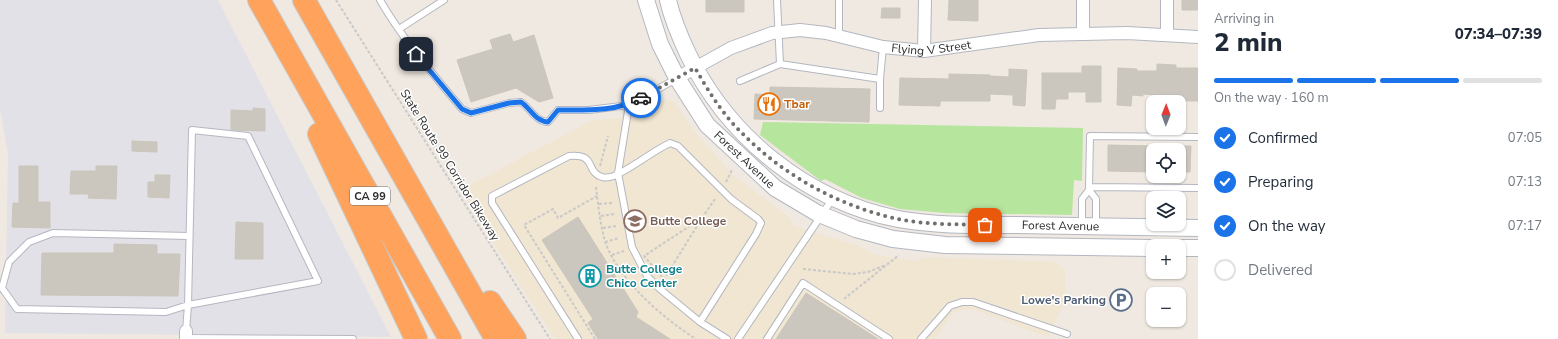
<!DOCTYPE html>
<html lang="en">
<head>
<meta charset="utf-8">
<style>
	:root { --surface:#fff; --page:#f2f2f3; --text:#1f2937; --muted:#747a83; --line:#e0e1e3; --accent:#1a73e8 }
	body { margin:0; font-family:"Nunito Sans",sans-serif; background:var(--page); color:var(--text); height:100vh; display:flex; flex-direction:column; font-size:15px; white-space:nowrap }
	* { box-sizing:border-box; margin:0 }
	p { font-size:13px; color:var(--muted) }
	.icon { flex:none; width:22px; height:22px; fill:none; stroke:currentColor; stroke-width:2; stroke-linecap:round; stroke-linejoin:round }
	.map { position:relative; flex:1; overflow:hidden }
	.side { display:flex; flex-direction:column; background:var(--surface); width:360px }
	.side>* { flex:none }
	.needle { width:26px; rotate:1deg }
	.controls { position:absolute; left:1146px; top:95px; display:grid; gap:8px }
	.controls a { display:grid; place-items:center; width:40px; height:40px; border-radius:8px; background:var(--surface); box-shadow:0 1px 3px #0004; font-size:20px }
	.pin { position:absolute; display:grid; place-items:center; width:34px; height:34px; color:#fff; margin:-17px; border-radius:8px; box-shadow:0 2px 6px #0006 }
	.courier { position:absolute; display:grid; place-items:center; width:40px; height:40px; margin:-20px; border:3px solid #1a73e8; border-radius:50%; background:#fff; color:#222; box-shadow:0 1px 5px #0007 }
	.summary em { font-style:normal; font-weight:800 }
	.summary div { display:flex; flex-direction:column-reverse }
	.summary { display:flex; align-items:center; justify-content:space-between; height:68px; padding:0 16px }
	h1 { font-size:26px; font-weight:800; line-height:30px }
	.bar { display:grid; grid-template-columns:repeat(4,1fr); gap:6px 4px; align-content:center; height:48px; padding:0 16px }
	.bar i { height:5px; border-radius:3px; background:var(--line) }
	.bar .on { background:var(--accent) }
	.bar p { grid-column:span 4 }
	ol { padding:0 16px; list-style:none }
	li { display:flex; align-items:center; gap:12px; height:44px }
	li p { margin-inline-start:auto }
	li .icon { padding:4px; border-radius:50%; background:var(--accent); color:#fff; stroke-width:4 }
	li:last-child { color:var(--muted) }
	li i { width:22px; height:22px; border:2px solid var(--line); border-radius:50% }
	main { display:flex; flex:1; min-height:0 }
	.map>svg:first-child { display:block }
</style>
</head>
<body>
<main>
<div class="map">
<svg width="1198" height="339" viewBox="0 0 1198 339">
	<rect width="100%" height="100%" fill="#efe9e1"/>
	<!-- industrial -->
	<path fill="#e3e1e8" d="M0 0H218L391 337 5 333 8 154 0 108Z"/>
	<!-- education -->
	<path fill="#f0e6d1" d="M666 99 674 102 698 136 734 176 788 216 793 225 822 235 857 245 876 255 914 261 927 257 1057 262 1065 271V300L1048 337 972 309 960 310 951 315 936 339H555L460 190 593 120 621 118 658 101Z"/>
	<!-- green -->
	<path fill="#b6e59e" d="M763 122 1083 128 1082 181 1074 180 1072 215 945 213 900 209 862 198 825 179 821 181 760 135Z"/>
	<!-- building -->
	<path fill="#cbc7bf" stroke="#cbc5ba" d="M706 0H744V12H706Z
		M949 0H978V21L948 20Z
		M1182 0H1198V10H1182Z
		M882 8H900V18H881Z
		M510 34 513 42 534 35 553 98 539 102 516 88 471 102 457 60 493 49 490 40Z
		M1157 64 1176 65V68H1198V101H1161V95L1143 94V96L1132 95 1131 106 1117 105 1118 68 1137 69V71H1157Z
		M1082 66H1101V102H1086V92H1068V99H1056L1055 109H1042V73H1082Z
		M1009 69 1027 70 1025 106 1013 105V95L990 94V101H940V106L899 105 900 78 949 79V74L990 75V76L1009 77Z
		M770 87 870 89 869 122 754 119 755 94 770 95Z
		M253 108 265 109V131L231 130V110L253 111Z
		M132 141 157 142V152L132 151Z
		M1108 145 1153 146V172L1108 171Z
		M1179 146H1191L1190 172H1179Z
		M19 166H38V202H50V228L12 227 13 203H19Z
		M96 166H117L116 199 88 198 89 194H70L71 171H96Z
		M155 175H170L169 198 148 197V182H155Z
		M578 217 638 312 636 317 670 339H598L588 323 593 319 542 240Z
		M236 222 263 223V259H235Z
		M114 244 157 245V254H180L178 296 41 295 42 253H114Z
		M806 293 850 321 878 339H776Z"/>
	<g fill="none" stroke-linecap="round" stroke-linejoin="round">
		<!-- service casing -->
		<g stroke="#b4b7c1" stroke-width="8">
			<path id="service" d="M380 0C403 40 433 74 462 109L471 113 509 103 521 102C530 108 536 122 548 122L558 110H589L629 105 676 79
				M777 0 780 64
				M399 29 444 0
				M839 36V0
				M880 79 883 47
				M740 81 780 64 880 79V108
				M629 105 618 173 632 247 647 276 660 289 700 322
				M1198 137 1090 136 1089 187 1198 188
				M1082 226V199L1089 190 1096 199V225
				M186 331 188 305 192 130 248 136 318 281 188 305 166 312 17 309 2 288 9 262 29 242 53 233 189 236
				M186 338 353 339
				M578 339 492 203V196L569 156C597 153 585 172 602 177 605 178 611 177 614 176 634 167 651 152 670 143L678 146 731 199 758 219 761 223 756 234 700 322 727 339
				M738 339 833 198
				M767 339 803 283 889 339
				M921 339 950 306 962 302H973L1067 334"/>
		</g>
		<!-- minor casing -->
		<g stroke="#b4b7c1" stroke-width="14">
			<g id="minor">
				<path d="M1083 34V0"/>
				<path d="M1167 35V0"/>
				<path d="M924 51 925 0"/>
				<path id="s1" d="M677 78 731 48 772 33 800 30 826 33 883 47 924 51 1039 35 1127 33 1198 37"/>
				<path d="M186 339V331"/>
			</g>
		</g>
		<!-- tertiary casing -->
		<g stroke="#b4b7c1" stroke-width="18">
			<g id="tertiary">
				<path id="s2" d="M646 0 660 44 677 78 707 125 775 188 817 213 856 229 893 239 945 245 1153 248"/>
				<path id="s3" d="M668 0C672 18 680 37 688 54 728 137 807 201 898 219 937 226 977 225 1016 225 1077 226 1137 227 1198 228"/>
				<path d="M1179 248H1198"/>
			</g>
		</g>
		<!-- motorway casing -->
		<g stroke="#c9c9c9" stroke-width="24">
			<path id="motorway" d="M259 0 450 339
				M304 0 496 339
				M319 134 416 339
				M490 302 515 339"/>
		</g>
		<!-- path -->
		<path stroke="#c9c9c9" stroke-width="2" stroke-dasharray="3 2" stroke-linecap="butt" d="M336 0 550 339
			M600 166 608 136
			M726 182 732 170
			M596 187C598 204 600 224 605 241 617 279 664 319 696 339
			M599 204 612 203
			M601 216 614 214
			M702 218 664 279 644 256Z
			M702 218 715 199
			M603 228 616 226
			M605 242 619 238
			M612 255 624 251
			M803 269 853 274 868 272 886 265
			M620 270 630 264
			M844 299 899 255
			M595 339 524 225 553 209 558 218 597 196"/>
		<!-- service -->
		<use href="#service" stroke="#fff" stroke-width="6"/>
		<!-- minor -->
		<use href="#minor" stroke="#fff" stroke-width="12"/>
		<!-- tertiary -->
		<use href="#tertiary" stroke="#fff" stroke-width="16"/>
		<!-- motorway -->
		<use href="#motorway" stroke="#ffa35c" stroke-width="22"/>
	</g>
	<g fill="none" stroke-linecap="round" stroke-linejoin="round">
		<!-- done -->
		<path stroke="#726f6d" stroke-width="4" stroke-dasharray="0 7.2" d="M641 98 695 68C708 90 721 112 739 130 781 174 838 206 898 219 926 225 956 224 985 225"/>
		<!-- route -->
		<path stroke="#1a73e8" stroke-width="5" d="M416 54 462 109 471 113 509 103 521 102C530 108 536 122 548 122L558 110C585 110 617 112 641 98"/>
	</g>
	<!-- icons -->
	<defs>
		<g id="restaurant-ring" transform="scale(1.15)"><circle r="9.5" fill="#fff" stroke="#e8710a" stroke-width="1.5"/><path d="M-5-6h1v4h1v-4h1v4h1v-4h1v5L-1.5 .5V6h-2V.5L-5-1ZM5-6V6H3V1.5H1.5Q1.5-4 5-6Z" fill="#e8710a"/></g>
		<g id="university-ring" transform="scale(1.15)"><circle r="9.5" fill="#fff" stroke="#8d6e63" stroke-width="1.5"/><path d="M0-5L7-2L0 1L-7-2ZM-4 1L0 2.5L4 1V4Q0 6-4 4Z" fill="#8d6e63"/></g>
		<g id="building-ring" transform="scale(1.15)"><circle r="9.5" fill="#fff" stroke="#0f9aa8" stroke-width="1.5"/><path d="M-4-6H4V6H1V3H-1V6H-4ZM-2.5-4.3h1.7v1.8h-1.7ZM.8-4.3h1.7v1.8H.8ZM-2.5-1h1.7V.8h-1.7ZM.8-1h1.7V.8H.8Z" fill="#0f9aa8"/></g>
		<g id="parking-ring" transform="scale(1.15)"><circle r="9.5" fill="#fff" stroke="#5c6f8a" stroke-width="1.5"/><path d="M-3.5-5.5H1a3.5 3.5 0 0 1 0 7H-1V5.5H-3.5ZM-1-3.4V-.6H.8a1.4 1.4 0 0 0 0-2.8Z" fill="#5c6f8a"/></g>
	</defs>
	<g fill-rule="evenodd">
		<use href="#restaurant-ring" x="769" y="104"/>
		<use href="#university-ring" x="635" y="221"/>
		<use href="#building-ring" x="590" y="276"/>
		<use href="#parking-ring" x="1121" y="300"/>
	</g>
	<g text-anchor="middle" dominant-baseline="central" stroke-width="3" stroke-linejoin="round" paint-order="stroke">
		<!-- shield labels -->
		<rect fill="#fff" stroke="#6d6d6d" stroke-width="1" x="350" y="187" width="40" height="18" rx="3"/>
		<g font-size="11" font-weight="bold" fill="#2e2e2e">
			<text x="370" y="196">CA 99</text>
		</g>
		<!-- street labels -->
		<g font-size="12" fill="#2e2e2e" stroke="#fff">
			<text stroke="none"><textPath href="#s1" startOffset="267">Flying V Street</textPath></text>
			<text stroke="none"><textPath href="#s2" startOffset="191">Forest Avenue</textPath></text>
			<text transform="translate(450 165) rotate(58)">State Route 99 Corridor Bikeway</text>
			<text stroke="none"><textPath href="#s3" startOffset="497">Forest Avenue</textPath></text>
		</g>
		<!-- food labels -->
		<g font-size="12" font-weight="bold" fill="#c56008" stroke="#fff" text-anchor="start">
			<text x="784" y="104">Tbar</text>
		</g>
		<!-- education labels -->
		<g font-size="12" font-weight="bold" fill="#785e54" stroke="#fff" text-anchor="start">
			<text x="650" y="221">Butte College</text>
		</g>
		<!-- culture labels -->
		<g font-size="12" font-weight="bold" fill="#0d838f" stroke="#fff" text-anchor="start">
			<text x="606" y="269">Butte College<tspan x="606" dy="14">Chico Center</tspan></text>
		</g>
		<!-- service labels -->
		<g font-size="12" font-weight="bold" fill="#4e5e75" stroke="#fff" text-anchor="end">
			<text x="1106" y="300">Lowe's Parking</text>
		</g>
	</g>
</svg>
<div class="controls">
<a><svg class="needle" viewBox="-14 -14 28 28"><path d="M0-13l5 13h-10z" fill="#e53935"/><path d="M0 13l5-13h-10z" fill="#747a83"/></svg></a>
<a><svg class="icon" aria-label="locate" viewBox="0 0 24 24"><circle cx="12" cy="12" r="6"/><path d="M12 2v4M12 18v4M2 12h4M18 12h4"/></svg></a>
<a><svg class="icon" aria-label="layers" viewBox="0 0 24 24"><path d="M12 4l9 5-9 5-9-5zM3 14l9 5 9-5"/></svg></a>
<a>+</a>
<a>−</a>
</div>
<div class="pin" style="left:985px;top:225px;background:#ea580c"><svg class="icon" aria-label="bag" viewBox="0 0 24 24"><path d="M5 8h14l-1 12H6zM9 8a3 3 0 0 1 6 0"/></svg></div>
<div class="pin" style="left:416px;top:54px;background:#1f2937"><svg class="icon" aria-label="home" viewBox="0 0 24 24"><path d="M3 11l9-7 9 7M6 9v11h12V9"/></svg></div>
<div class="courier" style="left:641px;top:98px"><svg class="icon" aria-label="car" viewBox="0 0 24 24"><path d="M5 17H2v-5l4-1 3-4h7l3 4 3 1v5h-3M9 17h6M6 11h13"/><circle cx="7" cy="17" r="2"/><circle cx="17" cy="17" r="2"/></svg></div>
</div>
<section class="side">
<div class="summary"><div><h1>2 min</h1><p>Arriving in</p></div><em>07:34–07:39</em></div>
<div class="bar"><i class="on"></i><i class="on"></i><i class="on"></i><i></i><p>On the way · 160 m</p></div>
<ol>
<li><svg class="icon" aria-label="check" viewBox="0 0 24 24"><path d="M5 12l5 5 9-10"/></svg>Confirmed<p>07:05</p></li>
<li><svg class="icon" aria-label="check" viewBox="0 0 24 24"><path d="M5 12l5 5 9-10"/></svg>Preparing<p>07:13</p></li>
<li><svg class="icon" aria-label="check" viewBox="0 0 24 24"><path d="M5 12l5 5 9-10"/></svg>On the way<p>07:17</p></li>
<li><i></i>Delivered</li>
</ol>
</section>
</main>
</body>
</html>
